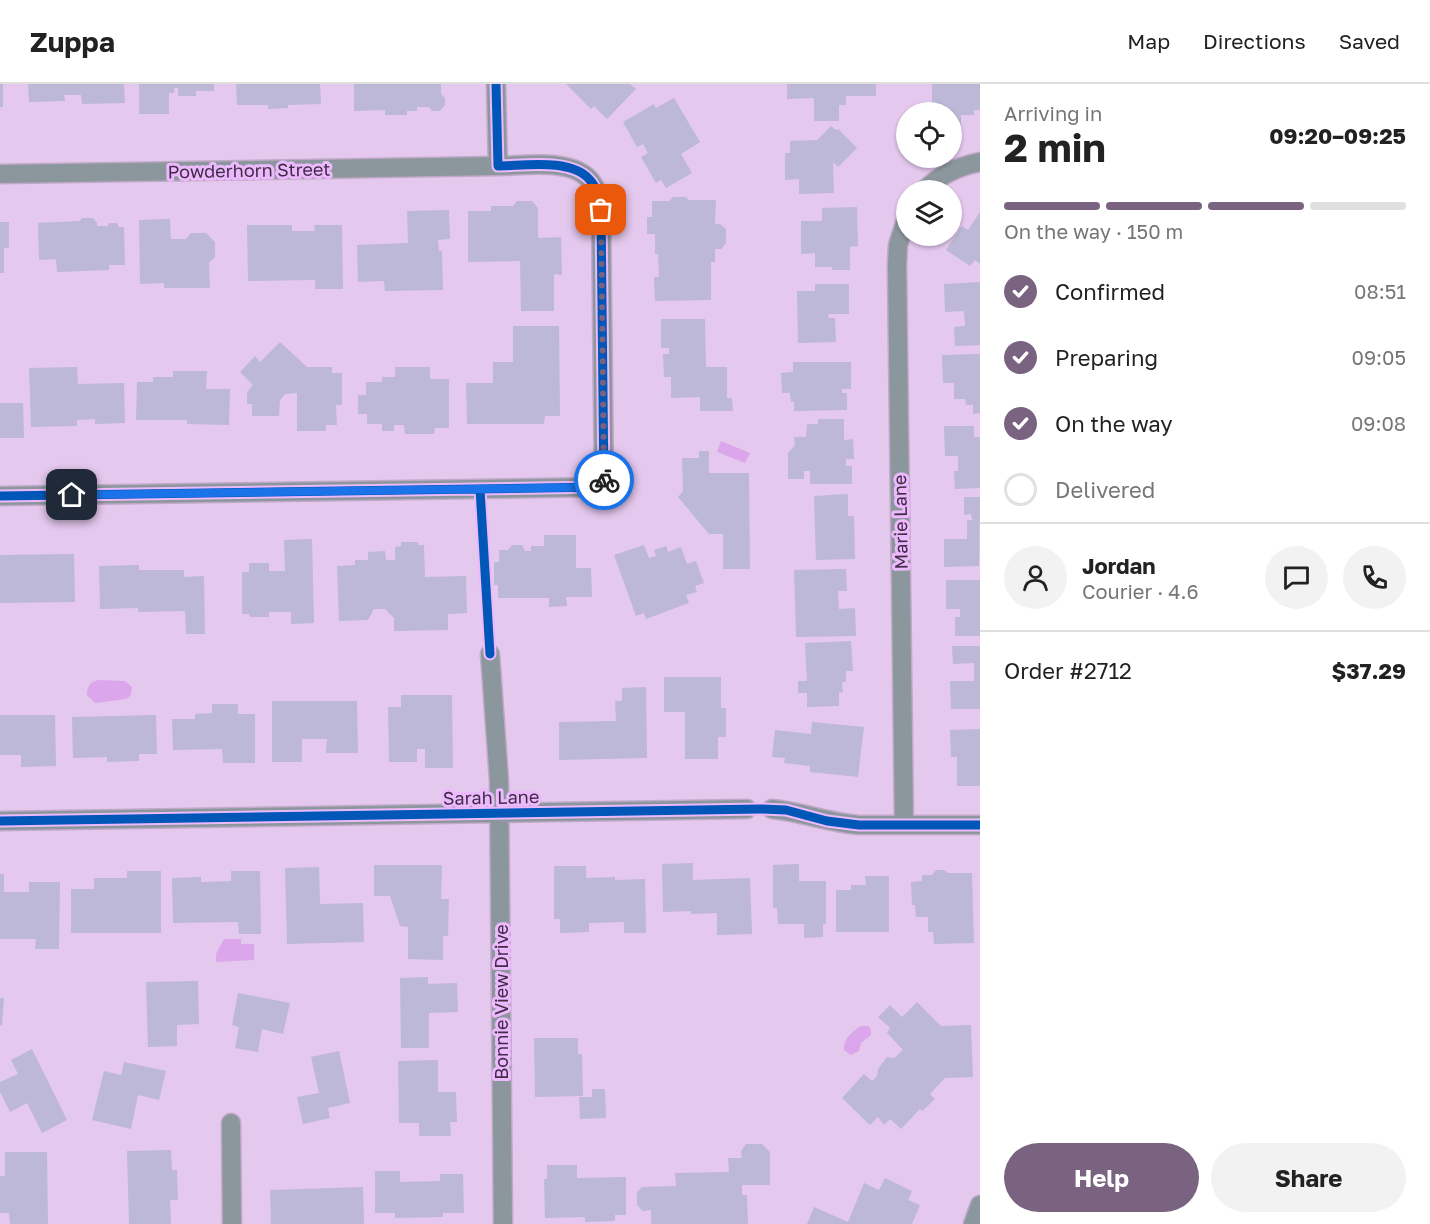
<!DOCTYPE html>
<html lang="en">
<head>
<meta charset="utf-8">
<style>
	:root { --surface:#fff; --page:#f2f2f2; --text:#222; --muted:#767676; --line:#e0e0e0; --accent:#7a6381 }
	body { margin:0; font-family:"Golos Text",sans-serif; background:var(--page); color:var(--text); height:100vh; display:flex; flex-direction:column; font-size:22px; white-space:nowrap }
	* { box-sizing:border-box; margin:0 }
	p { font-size:20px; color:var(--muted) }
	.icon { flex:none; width:33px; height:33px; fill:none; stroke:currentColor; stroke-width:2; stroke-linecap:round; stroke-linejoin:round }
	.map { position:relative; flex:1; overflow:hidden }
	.panel { display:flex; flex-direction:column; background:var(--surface); width:450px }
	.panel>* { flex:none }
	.buttons { position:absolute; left:896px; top:18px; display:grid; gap:12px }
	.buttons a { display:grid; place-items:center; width:66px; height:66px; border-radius:50%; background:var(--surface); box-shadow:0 2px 4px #0004; font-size:30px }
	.pin { position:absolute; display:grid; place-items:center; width:51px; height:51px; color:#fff; margin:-26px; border-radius:12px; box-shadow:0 3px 9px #0006 }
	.courier { position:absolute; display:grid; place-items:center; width:60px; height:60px; margin:-30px; border:4px solid #1a73e8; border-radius:50%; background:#fff; color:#222; box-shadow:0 2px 8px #0007 }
	.overview em { font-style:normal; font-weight:700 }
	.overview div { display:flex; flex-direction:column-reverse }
	.overview { display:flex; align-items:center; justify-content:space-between; height:102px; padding:0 24px }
	h1 { font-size:39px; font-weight:700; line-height:45px }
	.bar { display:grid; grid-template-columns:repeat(4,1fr); gap:9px 6px; align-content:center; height:72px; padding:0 24px }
	.bar i { height:8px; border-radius:4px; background:var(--line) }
	.bar .current { background:var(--accent) }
	.bar p { grid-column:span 4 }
	.line { display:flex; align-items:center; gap:15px; padding:0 24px; border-top:2px solid var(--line) }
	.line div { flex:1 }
	.round { display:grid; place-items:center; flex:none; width:63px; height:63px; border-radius:32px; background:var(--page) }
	ol { padding:0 24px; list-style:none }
	li { display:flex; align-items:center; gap:18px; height:66px }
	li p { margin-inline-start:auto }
	li .icon { padding:6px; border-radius:50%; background:var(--accent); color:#fff; stroke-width:4 }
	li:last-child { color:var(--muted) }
	li i { width:33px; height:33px; border:3px solid var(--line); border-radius:50% }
	.action { display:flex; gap:12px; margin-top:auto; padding:12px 24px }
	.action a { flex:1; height:69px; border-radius:36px; background:var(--accent); color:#fff; font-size:24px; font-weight:700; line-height:69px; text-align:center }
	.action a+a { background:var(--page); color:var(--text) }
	header { display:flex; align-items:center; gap:36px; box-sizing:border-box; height:84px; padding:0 30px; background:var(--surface); border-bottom:2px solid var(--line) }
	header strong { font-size:28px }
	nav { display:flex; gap:33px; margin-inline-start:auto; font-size:21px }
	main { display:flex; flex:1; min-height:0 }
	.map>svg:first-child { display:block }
</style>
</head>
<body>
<header>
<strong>Zuppa</strong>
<nav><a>Map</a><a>Directions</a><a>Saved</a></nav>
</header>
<main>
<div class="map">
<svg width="980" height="1140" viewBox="0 0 980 1140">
	<rect width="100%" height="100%" fill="#e5c8ee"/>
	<!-- water -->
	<path fill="#dba6ec" d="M721 357 750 369 745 379 717 368Z
		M98 596 125 597 132 603C132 608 131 613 126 615L95 619 87 611C87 603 90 598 98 596Z
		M224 855H241V860H254V876L216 878V870Z
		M860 942H868L871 945V951L861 959 859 967 851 971 844 966C843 955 852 948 860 942Z"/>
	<!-- building -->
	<path fill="#bcb8d6" d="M0 0H3V23H0Z
		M28 0H124L125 19 82 20 81 11H64L65 17 29 18Z
		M139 0H214V7H196V12H178V4H174V9H169V30H139Z
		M236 0H320L321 20 288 21V24L268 25V21H237Z
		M354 0H441V10L445 14V21L440 27H432L429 23H417V27H407V31H385V26L354 27Z
		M566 0H630L636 5 607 35 594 22 591 25Z
		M787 0H876V12H846V21H839V37H814V14L787 15Z
		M932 0H980V26H974V31H961V40H951V28H932Z
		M674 14 700 58 681 70 692 89 666 104 661 96 656 99 641 73 648 69 643 60 637 63 623 38 654 20 656 24Z
		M831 42 836 46 838 45 857 64 838 83 833 78 834 109 799 110V95L785 96V69H790V57L817 56Z
		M673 113H686L689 116H716L715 140H720L726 145V159L721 165H715V178H711V216L655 217 654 193H659L658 170H655V150H647V133H652V117H669Z
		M517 117H532L538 124V154L561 153 562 191 554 190V227H521L520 177 468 178V127H491V122H513Z
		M857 123 858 162 850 163V186H832V183H815V169L801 170V137H822V124Z
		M449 126 450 155 438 156 439 167H442L443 206 385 207 384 197 358 198 357 161 408 159 407 127Z
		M980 128V180L975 176 970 182 946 166 962 142 968 146Z
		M82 134H93L97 139V142H108L109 139H117L119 143H124L125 181H109V186L57 188 56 175 39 176 38 139 80 137Z
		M170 135 171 155H186L191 149H206L215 158V173L209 179 210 204H164V199L140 200 139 136Z
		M0 138H9V164H4V189H0Z
		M247 141H292V147H315L314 141H342L343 205H315V196L248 197Z
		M980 198V261L955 262 954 243 965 242 964 227 945 228 944 200Z
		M815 200H849V230H828L829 234H835L836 258 798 259 797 207H815Z
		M661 235H705L706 283H727V314H732L733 327H700V313L671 314V293H664L663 270H669V264H661Z
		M513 242H559L560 332H545L544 340H467L466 299H493V278H513Z
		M280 258 307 283H332V289H342V321H336L337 341H326V347H297V309L285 310 280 316 279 332H252V320H247V308L253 301 240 288 255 272 260 278Z
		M980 270V329L973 330V321H966L965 315H954V299H943L942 271Z
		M793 278H851V305H842V309H847V326L794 327V318H791L790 309H782L781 289 793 288Z
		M77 283 78 300 124 299 125 339 95 340V335L77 336V342L31 343 29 284Z
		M395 283H430V295H449V344H435L434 350H405L404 341H394V347H382V340H367V330H358V311H366V298H382V293H395Z
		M173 287H207L206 305H230L229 341 187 340V336H136L137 298H153V293H173Z
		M0 319H23L24 354H0Z
		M818 335H844V356L853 355 854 375H846V382H852V400H810V387H804V395H788V369L795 361 794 353H806L807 340H818Z
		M944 342H974V353H980V404L955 405 954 387H958V372H945Z
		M699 367H709V389H749L750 485H723V450H709L678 413 683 407 682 374H699Z
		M848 410V432H854L855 475 816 476 814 412Z
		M964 413H980L979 482 944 483V455H967V436H972L971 430 964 431Z
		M544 451H576V484H591L592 513H566L567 522 549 523V514H498V501H494V478H499V466H508L512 461H522L525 467H531V462H544Z
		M312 455 314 539 291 540V528H269V533H250L249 530H242V488H249V479H269V487H285L284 456Z
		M401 458H418V461H424L425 493 466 492 467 529 448 530V546L394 547V534L385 525H374L368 536 339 537 337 482 355 481V476H368V468L385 467 386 476H395V463L401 462Z
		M644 461 649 474 656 472 654 466 666 462 668 468 681 463 687 480 696 477 704 499 695 502 697 508 686 511 689 519 646 535 644 529 636 532 614 471Z
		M74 470 75 518 0 519V471Z
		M139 481V486H184V493L204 492 205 550H186L185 527 138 528V524L100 525 99 482Z
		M846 485 847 507H838L839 525 855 524 856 552 796 553 794 486Z
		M946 496H980V552H955V533H960V525H946Z
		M851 557 853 587H846V598H842L843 608 839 609V622L807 623V609H798V597H807L805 559Z
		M952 562H980V625H951L950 597H974V579L953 580Z
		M664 593H721V624H726V653H718V675H685V628H664Z
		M646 603 647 674 559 676V638L616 637 615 617H622V604Z
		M401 611H452L453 684H425V665H417V678H389L388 623H401Z
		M272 617H357L358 669H326L327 655H302V678H272Z
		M212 620H238V630H255V679H223L222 665 173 666 172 635H195V630L212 629Z
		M0 631H55L56 682 21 683V671H0Z
		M156 631 157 670H139V677L107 678V673L73 674 72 633Z
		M812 638 864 643 858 693 810 688V682L784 679 785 674 772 673 775 646 811 650Z
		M980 645V702H957V673H951L950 646Z
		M693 779V796L750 794 752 850 717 851V829L691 830V827L663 828 662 780Z
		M799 780V797H826V840H823V853L804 854V840H778L777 824H773V781Z
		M374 781H442L441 815H449L448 852H443V876L408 875V843L400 842 390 812H374Z
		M554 782H586V794L615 793V796L645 795 646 849H624V838L589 839V848L560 849V835H554Z
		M319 783 320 820 363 819 364 858 287 860 285 784Z
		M936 786H944L948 789H972L974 859 934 860 933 848H928V833H916L915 821H912L911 798 922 797V791H932Z
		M127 787H161V849H71V805H94V794H127Z
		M231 787H260L261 850H239L238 838 173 839 172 794 201 793V798L231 797Z
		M0 790H4V808H29V798H60L59 865H35L36 855H0Z
		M865 792H889V848H836V806H851V801H866Z
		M428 893V900L457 899 458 928 429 929V964H401L400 894Z
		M198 897 199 940 177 941V962L148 963 146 898Z
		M238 909 290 919 283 950 262 945 258 968 235 964 239 943 232 941Z
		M0 914H4L2 942 0 941Z
		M917 918 941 942 971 941 973 993 945 994 930 1010 935 1015 922 1027 920 1025 901 1045 890 1035 884 1041 878 1033 870 1041 842 1014 864 990 872 997 877 992 878 985 887 973 894 974 903 966 887 949 890 944 878 933 890 921 902 933Z
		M534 954H578V970H582L583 1012 535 1013Z
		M32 965 67 1036 42 1049 27 1019 10 1028 0 1008V998L18 990 11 976Z
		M339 967 350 1019 328 1024 330 1034 303 1040 297 1013 319 1009 311 973Z
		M438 976V1008H456L457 1038H450L451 1052H419V1039H399L398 977Z
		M124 978 166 987 159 1016 138 1011 131 1045 92 1036 104 987 121 991Z
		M592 1005H605L606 1034 580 1035 579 1013H592Z
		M746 1060H762L770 1068V1101H742V1111H747L748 1140H651V1126L643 1127 637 1121V1108L642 1103 676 1102 675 1089 729 1088 728 1074H742L741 1067Z
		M171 1066 172 1086H177L178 1116H170L171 1140H129L127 1067Z
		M5 1068H47L48 1140H10L9 1129H0V1092H5Z
		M547 1081H577V1094L626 1093V1131H615V1137L585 1138V1133L545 1134 544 1095H547Z
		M375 1087H400V1098L440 1097V1090H463L464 1129H443V1133L395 1134V1129H375Z
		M885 1094 912 1107 908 1116 920 1121 912 1140H807L814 1123 848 1138 864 1099 879 1106Z
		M363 1103 364 1140H271L270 1106Z"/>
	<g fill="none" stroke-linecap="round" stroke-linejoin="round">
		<!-- street casing -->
		<g stroke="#bfa9c6" stroke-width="21">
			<path id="street" d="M0 90 498 82
				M925 106C939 91 960 82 980 78
				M0 412 604 403 601 126C599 115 597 103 589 95 570 74 523 82 498 82L496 0
				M490 570 499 696 503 1140
				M772 725C802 728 829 739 859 741H980
				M0 737 747 725
				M904 741 897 181 898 161 906 136
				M231 1039 232 1140
				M973 1140 980 1121"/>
		</g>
		<!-- street -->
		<use href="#street" stroke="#8b979d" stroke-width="18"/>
		<!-- cycleway casing -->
		<g stroke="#edb9fd" stroke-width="13">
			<path id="cycleway" d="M480 405 490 570
				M0 412 604 403 601 126C599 115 597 103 589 95 570 74 523 82 498 82L496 0
				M0 737 761 725 786 726 827 737 859 741H980"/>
		</g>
		<!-- cycleway -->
		<use href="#cycleway" stroke="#0057b8" stroke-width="9"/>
	</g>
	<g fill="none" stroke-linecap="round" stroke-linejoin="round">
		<!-- done -->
		<path stroke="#7a6381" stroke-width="6" stroke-dasharray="0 10.8" d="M601 126 604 396"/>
		<!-- route -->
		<path stroke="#1a73e8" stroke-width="8" d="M72 411 604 403V396"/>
	</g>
	<g text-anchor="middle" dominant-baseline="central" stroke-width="6" stroke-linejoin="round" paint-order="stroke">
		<!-- street labels -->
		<g font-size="18" fill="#412c47" stroke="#edb9fd">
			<text transform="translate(249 86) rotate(-1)">Powderhorn Street</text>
			<text transform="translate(900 438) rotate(-91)">Marie Lane</text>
			<text transform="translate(491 713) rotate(-1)">Sarah Lane</text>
			<text transform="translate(501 918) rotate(-90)">Bonnie View Drive</text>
		</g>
	</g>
</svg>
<div class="buttons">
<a><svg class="icon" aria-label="locate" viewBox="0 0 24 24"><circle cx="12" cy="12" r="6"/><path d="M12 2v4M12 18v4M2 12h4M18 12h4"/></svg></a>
<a><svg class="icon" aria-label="layers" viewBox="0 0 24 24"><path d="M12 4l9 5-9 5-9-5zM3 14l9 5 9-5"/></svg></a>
</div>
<div class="pin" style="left:601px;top:126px;background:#ea580c"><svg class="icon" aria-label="bag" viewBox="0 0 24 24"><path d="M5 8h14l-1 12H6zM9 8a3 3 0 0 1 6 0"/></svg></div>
<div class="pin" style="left:72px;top:411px;background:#1f2937"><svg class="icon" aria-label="home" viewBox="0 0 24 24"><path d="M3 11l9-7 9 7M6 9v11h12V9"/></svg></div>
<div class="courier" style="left:604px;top:396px"><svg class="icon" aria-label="bike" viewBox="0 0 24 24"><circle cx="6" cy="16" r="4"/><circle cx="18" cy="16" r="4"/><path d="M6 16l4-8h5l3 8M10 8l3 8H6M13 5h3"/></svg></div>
</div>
<section class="panel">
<div class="overview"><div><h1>2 min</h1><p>Arriving in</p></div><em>09:20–09:25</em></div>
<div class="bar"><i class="current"></i><i class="current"></i><i class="current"></i><i></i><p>On the way · 150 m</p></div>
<ol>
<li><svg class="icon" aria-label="check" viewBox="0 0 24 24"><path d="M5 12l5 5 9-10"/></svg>Confirmed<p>08:51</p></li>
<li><svg class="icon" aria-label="check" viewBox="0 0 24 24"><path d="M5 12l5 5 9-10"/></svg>Preparing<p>09:05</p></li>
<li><svg class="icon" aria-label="check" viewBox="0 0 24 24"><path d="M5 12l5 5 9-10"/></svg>On the way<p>09:08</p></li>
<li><i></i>Delivered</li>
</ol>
<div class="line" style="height:108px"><a class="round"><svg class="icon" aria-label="person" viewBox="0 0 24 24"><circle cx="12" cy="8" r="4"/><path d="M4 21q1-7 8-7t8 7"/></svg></a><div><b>Jordan</b><p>Courier · 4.6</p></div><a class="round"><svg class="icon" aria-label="chat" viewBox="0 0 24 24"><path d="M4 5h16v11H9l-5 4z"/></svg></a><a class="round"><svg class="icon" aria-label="phone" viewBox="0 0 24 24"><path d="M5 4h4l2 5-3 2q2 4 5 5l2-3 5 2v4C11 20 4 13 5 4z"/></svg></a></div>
<div class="line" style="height:78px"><div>Order #2712</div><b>$37.29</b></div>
<div class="action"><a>Help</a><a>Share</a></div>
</section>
</main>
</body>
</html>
